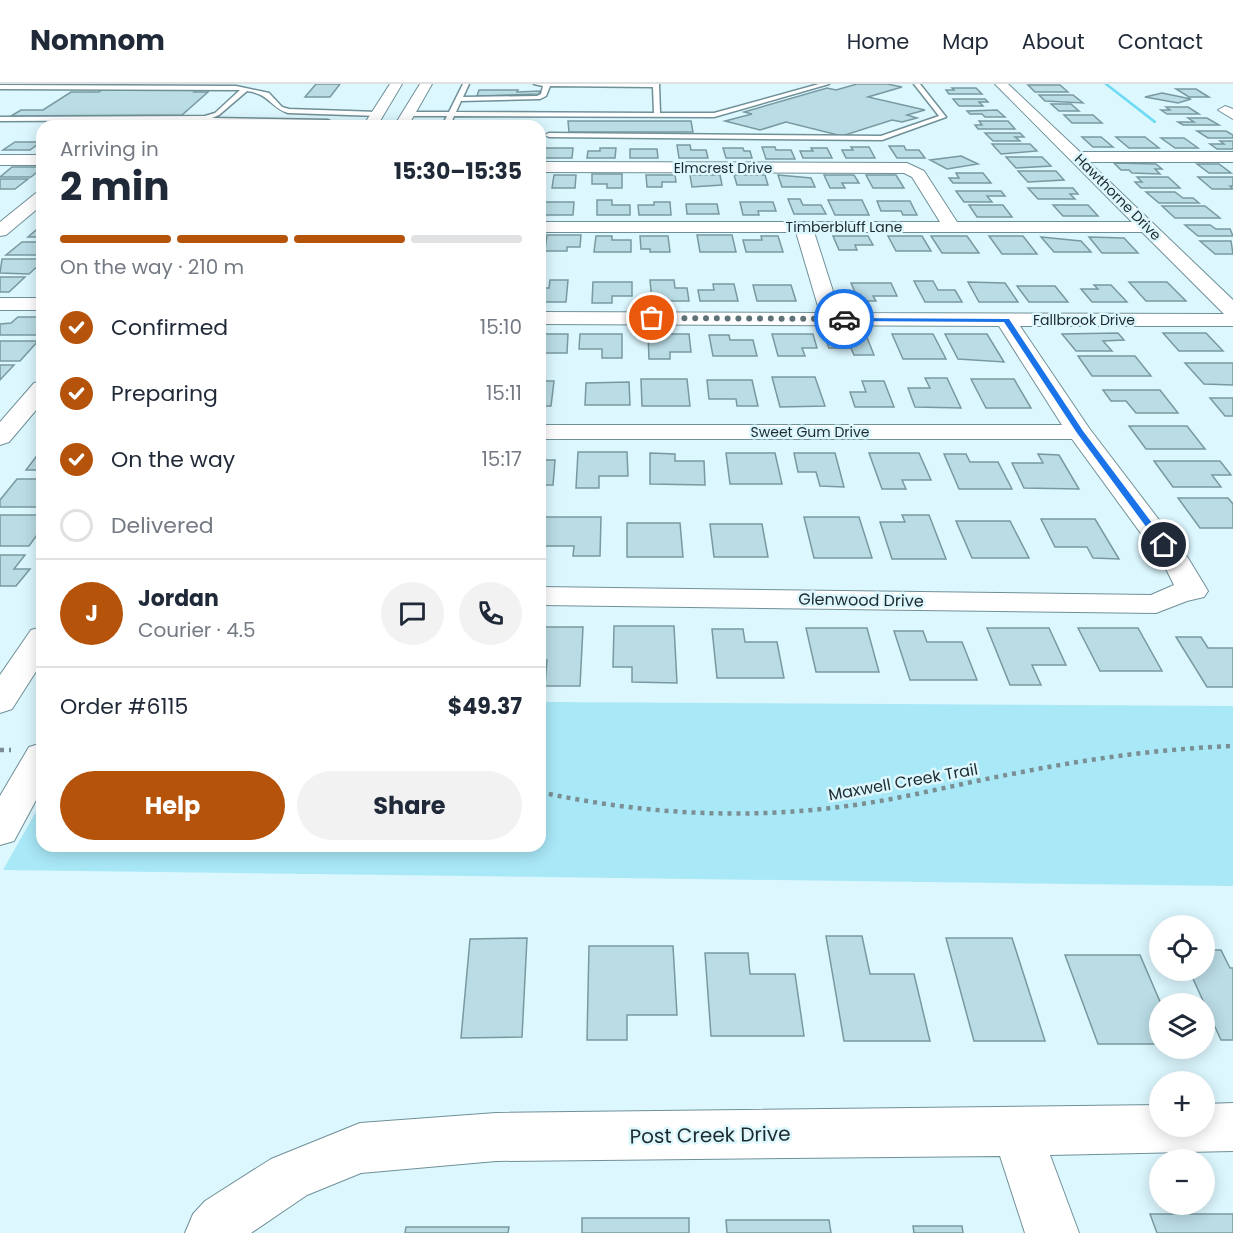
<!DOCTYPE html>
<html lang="en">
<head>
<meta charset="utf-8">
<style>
	:root { --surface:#fff; --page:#f2f2f3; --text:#1f2937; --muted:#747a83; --line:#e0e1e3; --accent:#b45309 }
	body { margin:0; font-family:Poppins,sans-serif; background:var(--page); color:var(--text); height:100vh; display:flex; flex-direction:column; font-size:22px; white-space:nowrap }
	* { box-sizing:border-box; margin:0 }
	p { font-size:20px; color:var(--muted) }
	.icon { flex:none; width:33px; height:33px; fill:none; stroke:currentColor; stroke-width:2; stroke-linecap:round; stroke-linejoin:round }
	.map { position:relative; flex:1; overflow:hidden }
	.drawer { position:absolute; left:36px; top:36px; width:510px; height:732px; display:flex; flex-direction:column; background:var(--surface); border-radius:18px; box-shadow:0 3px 15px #0003 }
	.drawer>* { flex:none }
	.controls { position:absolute; left:1149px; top:831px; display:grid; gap:12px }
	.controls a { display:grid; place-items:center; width:66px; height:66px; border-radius:50%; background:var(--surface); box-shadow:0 3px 15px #0003; font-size:30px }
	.pin { position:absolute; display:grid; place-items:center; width:51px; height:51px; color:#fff; margin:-26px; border:3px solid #fff; border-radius:50%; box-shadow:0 2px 6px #0007 }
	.courier { position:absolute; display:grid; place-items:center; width:60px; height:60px; margin:-30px; border:4px solid #1a73e8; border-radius:50%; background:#fff; color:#222; box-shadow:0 2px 8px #0007 }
	.overview em { font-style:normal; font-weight:700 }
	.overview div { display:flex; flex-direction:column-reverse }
	.overview { display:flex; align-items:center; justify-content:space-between; height:102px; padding:0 24px }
	h1 { font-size:39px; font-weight:700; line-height:45px }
	.bar { display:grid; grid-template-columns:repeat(4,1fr); gap:9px 6px; align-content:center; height:72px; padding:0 24px }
	.bar i { height:8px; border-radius:4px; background:var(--line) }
	.bar .active { background:var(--accent) }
	.bar p { grid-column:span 4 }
	.line { display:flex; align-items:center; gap:15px; padding:0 24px; border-top:2px solid var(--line) }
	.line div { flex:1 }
	.round { display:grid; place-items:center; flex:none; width:63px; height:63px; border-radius:32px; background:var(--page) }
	ol { padding:0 24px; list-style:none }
	li { display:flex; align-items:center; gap:18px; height:66px }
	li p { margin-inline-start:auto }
	li .icon { padding:6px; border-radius:50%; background:var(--accent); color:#fff; stroke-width:4 }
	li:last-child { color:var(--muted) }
	li i { width:33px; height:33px; border:3px solid var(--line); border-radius:50% }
	.cta { display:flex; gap:12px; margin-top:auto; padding:12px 24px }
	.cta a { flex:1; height:69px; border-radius:36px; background:var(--accent); color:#fff; font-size:24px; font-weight:700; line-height:69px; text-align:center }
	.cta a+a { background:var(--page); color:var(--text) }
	header { display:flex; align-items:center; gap:36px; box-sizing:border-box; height:84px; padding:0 30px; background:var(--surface); border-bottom:2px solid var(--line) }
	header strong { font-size:28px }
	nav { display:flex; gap:33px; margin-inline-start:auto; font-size:21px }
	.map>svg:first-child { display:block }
</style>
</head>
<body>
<header>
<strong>Nomnom</strong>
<nav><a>Home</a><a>Map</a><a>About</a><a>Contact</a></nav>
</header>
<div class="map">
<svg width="1233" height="1149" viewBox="0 0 1233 1149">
	<rect width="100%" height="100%" fill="#dcf7fe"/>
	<!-- green -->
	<path fill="#a9e8f7" d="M540 618 1233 622V802L3 786 42 717V762H540Z"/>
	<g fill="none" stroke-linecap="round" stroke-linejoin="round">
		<!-- stream -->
		<path fill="#6edbf4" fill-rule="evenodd" d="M1104 0H1108L1156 37V39H1154Z"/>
	</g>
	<!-- building -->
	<path fill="#badce5" stroke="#7899a0" stroke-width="1.5" d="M316 0H340L330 13H305Z
		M857 0H887L902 3 868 13 925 26 907 31 917 34 902 38 892 36 842 52 786 38 760 46 725 37 752 30 744 28 827 4 836 6Z
		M1028 1H1060L1068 8H1035Z
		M952 4H976L982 10H949L946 6H954Z
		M103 5 196 6 194 8H208L182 31 11 32 21 26H43L71 8H99Z
		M1176 5H1196L1209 13H1189Z
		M479 6H518L517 8 540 7 539 10 477 12Z
		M1162 9 1191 15 1178 19 1145 13Z
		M1039 11H1073L1083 19 1045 17Z
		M953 15H985L988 18H979L983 22H959Z
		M1051 20H1071L1079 27H1059Z
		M1166 23H1188L1199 30H1167L1161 26H1170Z
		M997 26 1005 33H985L982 30H970L967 27Z
		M1064 31H1093L1102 39H1072Z
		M1188 34H1207L1219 41H1183L1178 38H1194Z
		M568 37H691L693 48H569Z
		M979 37H1008L1015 45H978L975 41H982Z
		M457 38H485L483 42 456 41Z
		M1197 47H1226L1233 51V54H1208Z
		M985 49H1020L1024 53H1015L1020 57H993Z
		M1082 53H1101L1113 63H1093Z
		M1116 53H1145L1159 64H1129Z
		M1161 54H1184L1198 64H1175Z
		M1220 57H1233V65H1217L1210 60H1224Z
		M15 58H41L30 66H3Z
		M992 60H1030L1037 67 1001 70Z
		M677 61H690L691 66H706L708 74H679Z
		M889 62H904L906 66H919L925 74H897Z
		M762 63H775L776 66H791L795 75H766Z
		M851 63H869L875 74H846L842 66H853Z
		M545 64H573L572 74H543Z
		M600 64H616L615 74H587L588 67H600Z
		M723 64H743L744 67H750L752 74H726Z
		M811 64H827L832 74H803L800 67H813Z
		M630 65H657L658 74H630Z
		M961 72 978 80 947 85 930 76Z
		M1006 73H1042L1051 82 1016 84Z
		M1114 79 1156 80 1162 85H1155L1160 90 1132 89 1129 86H1121Z
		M1197 80H1219L1231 89H1209Z
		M12 83H42V84L31 93H0Z
		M1018 87H1056L1064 96 1028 98Z
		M956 89H983L991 99H953L949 94H959Z
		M592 90H622V104H607V100H592Z
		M554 91H576L575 104H552Z
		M646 91H675L676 98H662V103H647Z
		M690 91H720L722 101 692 103Z
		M734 91H765L768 101H737Z
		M778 91 811 94 815 103H782Z
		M824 91H854L859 99H842L845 104H830Z
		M866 91H896L904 104H873Z
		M1137 93H1168L1180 104H1141L1135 98H1142Z
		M1198 93H1233V102H1230L1233 105H1212Z
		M0 95H28L15 105H0Z
		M1028 104H1073L1078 110H1070L1075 115H1038Z
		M956 107H1001L1005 112H987L992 118H964Z
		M1146 108H1175L1183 114H1193L1199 119H1159Z
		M788 115H800L803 121H821L826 130H794Z
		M597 116H612V121H630V131H597Z
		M828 116H862L869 131H835Z
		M877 117H910L917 131H903L901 127H881Z
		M542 118H574L573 131H541Z
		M654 118H670L671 131H639L638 121H654Z
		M740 118H773L776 127H758L759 131H743Z
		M686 120H717L719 130H687Z
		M969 121H1003L1012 133H977Z
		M1053 121H1088L1098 132H1063Z
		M1162 122H1205L1220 134H1175Z
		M42 141V153H28Z
		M1185 141H1210L1216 145H1230L1233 152H1198Z
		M547 151H581L580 163H567V167H545Z
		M697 151H732L736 168H700Z
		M596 152H612V156H631V168H594Z
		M640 152H668L670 168H650V165H641Z
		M761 152H778L783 168H746L743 156H762Z
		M833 152H868L873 161H855L857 166H839Z
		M888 152H922L931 167H896Z
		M931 152H967L979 169H942Z
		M989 152H1023L1037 170H1002Z
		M1041 153 1081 157 1091 168H1054Z
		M1089 153 1124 154 1138 169H1102Z
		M1200 157H1231L1233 170H1215Z
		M22 158H42V171H6Z
		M2 175H42V178L29 190 0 189Z
		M0 193H25L9 208H0Z
		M550 196H568L566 218H540V204H549Z
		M650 196H674L675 204H687L689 217H652Z
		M914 197H933L938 206H955L962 218H925Z
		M593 198H632V212H612V219H592Z
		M968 198 1005 199 1018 218H979Z
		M1129 198H1167L1186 217H1146Z
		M851 199H891L897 212H873L876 217H859Z
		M713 200H734L738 217H700L698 206H714Z
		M753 201H791L796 217H757Z
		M1094 201H1111L1127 218H1092L1081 205H1098Z
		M1017 202H1055L1068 218H1029Z
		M18 233H42V251H0V240L11 239Z
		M1118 249 1124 256 1103 257 1112 267H1076L1062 250Z
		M1163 249H1206L1223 267H1179Z
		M540 250H568L567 269H540Z
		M580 250H622V274H602V265H579Z
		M648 250H689L691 268H670V275H649Z
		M772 250H813L817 264H802L805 272H778Z
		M892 250H933L946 275H903Z
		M945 250H987L1004 278 958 275Z
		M709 251H729L730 256H753L757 272H713Z
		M824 251H866L874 271H854L851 264H829Z
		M0 257H38L20 277H0Z
		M1078 272H1135L1151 292H1092Z
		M1185 279H1233V301L1204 300Z
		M0 281H14L0 296Z
		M772 293H815L825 322 780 323Z
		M925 294H947L961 324 915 323 908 304H930Z
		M641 295H687L690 322H642Z
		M971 295H1014L1031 324H986Z
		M707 296H752L758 322H737L736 315H709Z
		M540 297H554L551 322H540Z
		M862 297H884L894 323H855L850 308H866Z
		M629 298 630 321H585L586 299Z
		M1103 306H1160L1178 329H1136L1126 317H1111Z
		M1210 314H1233V332H1225Z
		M1129 342H1187L1205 365H1146Z
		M42 365V386H26Z
		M578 368H627L628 392H599V404H576Z
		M650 369 675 370V377H704L705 401 650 400Z
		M726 369H775L782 400H730Z
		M794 369H835L844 403 820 402 816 388H798Z
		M869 369H919L931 396H902L906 405H882Z
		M944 370H966L970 378H998L1012 405H959Z
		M1038 370 1059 371 1079 405 1024 404 1012 379H1043Z
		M540 376H555L553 401H540Z
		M1154 377H1220L1231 391H1212L1221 403H1173Z
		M17 395H42V423H0V416Z
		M1178 414H1228L1233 420V444H1200Z
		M0 431H42V444L29 462H0Z
		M902 431H929L946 475H892L880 438H905Z
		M545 433H601L600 472H573L574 462H542Z
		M804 433H859L872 474H814Z
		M1041 435H1095L1119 475 1093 474 1087 463H1055Z
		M956 437H1010L1029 474H972Z
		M627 439H680L683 473H627Z
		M710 440H762L768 473H714Z
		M0 471H25L14 485H30L16 502H0Z
		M614 542H674L677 599 632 598V583H613Z
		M540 543H583L580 602H545L547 576H540Z
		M806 544H867L879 588H816Z
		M987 544H1049L1066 581H1032L1041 601H1010Z
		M1078 544H1138L1162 587H1100Z
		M712 545H743L745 558H777L784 594H717Z
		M894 547H923L927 558H962L977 596H910Z
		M1176 553H1201L1208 564H1233V603H1207Z
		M826 852H862L870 890H914L930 957H844Z
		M527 854 522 953 461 954 470 855Z
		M946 854H1012L1045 957H974Z
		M589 862H673L677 931H627V956H587Z
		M1204 866H1221L1230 884H1233V956H1221L1189 886H1204Z
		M705 869H748L750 890H795L804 952H711Z
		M1065 871H1140L1161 920 1160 960H1098Z
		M1150 1130H1233V1149H1157Z
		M582 1134H689V1149H582Z
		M726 1136H829L831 1149H727Z
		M913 1142H962L963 1149H914Z
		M406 1143H509L508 1149H405Z"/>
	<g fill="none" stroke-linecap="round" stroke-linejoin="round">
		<!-- service casing -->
		<g stroke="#709098" stroke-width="3">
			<path id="service" d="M463 0H469L463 13 537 12 541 10 543 2 534 0H659L660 29H714L819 0H829L714 33 454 32 450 42H442L447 32H408L405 30 408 28H449ZM550 2 653 3 654 29 456 28 461 17 540 15 546 12Z
				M914 0H920L946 33 882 56 549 53 545 51 549 49 881 52 939 32Z
				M0 1 236 2 269 9 282 23 289 25 378 28 381 30 378 32 288 29C270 23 270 10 247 7L219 31 212 34 328 36 332 38 329 42H321L323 40 212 39 205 36 0 37V33L205 32 215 29 240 6 0 5Z"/>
		</g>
		<!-- minor casing -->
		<g stroke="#709098" stroke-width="2">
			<path id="minor" d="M995 0H1008L1080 68H1233V78H1089L1233 216V242H1020L1089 344 1188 474 1208 507 1204 513 1187 517 1156 529 540 521V503L1151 511 1174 501 1164 481 1072 355H540V341H1062L999 242 540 240V228L820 229 796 148H540V138H940L912 93 904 89 540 88V78L907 79 924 87 957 138H1132ZM814 148H1142L1224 230 840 229Z
				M1225 22 1233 25V35L1218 26Z
				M0 71H42V81H0Z
				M42 108V121L6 151 0 152V138L36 109Z
				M0 214H42V226H0Z
				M42 297V319L9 358 0 361V338L34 299Z
				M1233 1019V1067L1050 1071 1079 1149H1025L1000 1072 496 1077 361 1089 307 1111 251 1149H185L193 1130 205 1117 271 1075 360 1039 496 1029 1160 1021V1042H1204V1020Z"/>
		</g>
		<!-- secondary casing -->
		<g stroke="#709098" stroke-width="2">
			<path id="secondary" d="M390 0H402L377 42H363Z
				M420 0H432L408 42H394Z
				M42 543V578L12 625 0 629V591L31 546Z
				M42 659V705L14 757 0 761V712L29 663Z"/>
		</g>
		<!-- path -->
		<path stroke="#7a8e93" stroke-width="4.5" stroke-dasharray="4 5" stroke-linecap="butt" d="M0 666H11
			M540 708C641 730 745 736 847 722 903 715 957 700 1012 690 1086 675 1158 665 1233 662"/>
		<!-- service -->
		<use href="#service" fill="#fff" fill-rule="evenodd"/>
		<!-- minor -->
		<use href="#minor" fill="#fff" fill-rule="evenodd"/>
		<!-- secondary -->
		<use href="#secondary" fill="#fff" fill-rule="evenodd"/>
	</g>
	<!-- route -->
	<path fill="#1a73e8" d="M842 234 1009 235 1083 347 1167 459V463H1161L1077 349 1004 238 844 237Z"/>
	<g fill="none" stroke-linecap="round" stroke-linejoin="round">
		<!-- done -->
		<path stroke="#607277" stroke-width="6" stroke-dasharray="0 10.8" d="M652 234 844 235"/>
	</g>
	<g text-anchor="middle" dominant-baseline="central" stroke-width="5" stroke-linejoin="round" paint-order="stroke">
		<!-- far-street labels -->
		<g font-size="14" fill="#1e2b2e" stroke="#dcf7fe">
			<text x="723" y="84">Elmcrest Drive</text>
			<text transform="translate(1118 113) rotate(45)">Hawthorne Drive</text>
			<text x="844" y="143">Timberbluff Lane</text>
			<text x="1084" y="236">Fallbrook Drive</text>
			<text x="810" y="348">Sweet Gum Drive</text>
		</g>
		<!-- street labels -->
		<g font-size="16" fill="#1e2b2e" stroke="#dcf7fe">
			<text transform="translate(861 516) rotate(1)">Glenwood Drive</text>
			<text transform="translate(903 698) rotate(-10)">Maxwell Creek Trail</text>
		</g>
		<!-- near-street labels -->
		<g font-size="20" fill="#1e2b2e" stroke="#dcf7fe">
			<text transform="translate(710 1051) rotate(-1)">Post Creek Drive</text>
		</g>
	</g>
</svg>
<div class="controls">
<a><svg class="icon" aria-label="locate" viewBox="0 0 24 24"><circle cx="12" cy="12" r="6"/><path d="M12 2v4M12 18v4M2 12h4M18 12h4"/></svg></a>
<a><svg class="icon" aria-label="layers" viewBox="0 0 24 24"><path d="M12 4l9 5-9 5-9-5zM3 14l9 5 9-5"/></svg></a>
<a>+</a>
<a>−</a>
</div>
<div class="pin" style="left:652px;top:234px;background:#ea580c"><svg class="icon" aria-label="bag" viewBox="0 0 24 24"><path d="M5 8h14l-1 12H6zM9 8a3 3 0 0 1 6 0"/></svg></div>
<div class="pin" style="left:1164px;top:461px;background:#1f2937"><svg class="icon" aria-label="home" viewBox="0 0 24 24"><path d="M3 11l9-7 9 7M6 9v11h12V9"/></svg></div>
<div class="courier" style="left:844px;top:235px"><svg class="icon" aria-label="car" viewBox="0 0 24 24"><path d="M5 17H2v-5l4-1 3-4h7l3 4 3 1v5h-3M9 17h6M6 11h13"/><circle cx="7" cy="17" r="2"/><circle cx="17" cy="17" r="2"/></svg></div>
<section class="drawer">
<div class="overview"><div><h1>2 min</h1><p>Arriving in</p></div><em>15:30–15:35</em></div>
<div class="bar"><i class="active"></i><i class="active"></i><i class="active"></i><i></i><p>On the way · 210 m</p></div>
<ol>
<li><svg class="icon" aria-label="check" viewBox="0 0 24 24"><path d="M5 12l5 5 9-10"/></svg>Confirmed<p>15:10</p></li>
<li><svg class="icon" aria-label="check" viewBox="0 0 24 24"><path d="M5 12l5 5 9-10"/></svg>Preparing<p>15:11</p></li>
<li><svg class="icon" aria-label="check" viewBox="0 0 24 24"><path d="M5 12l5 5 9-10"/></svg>On the way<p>15:17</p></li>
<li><i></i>Delivered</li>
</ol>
<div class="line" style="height:108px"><b class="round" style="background:var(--accent);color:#fff">J</b><div><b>Jordan</b><p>Courier · 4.5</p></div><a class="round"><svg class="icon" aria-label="chat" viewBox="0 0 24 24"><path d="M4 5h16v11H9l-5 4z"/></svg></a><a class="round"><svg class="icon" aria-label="phone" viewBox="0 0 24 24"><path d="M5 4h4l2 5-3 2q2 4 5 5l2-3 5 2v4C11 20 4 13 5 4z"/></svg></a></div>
<div class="line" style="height:78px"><div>Order #6115</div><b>$49.37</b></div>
<div class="cta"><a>Help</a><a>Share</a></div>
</section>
</div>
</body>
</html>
